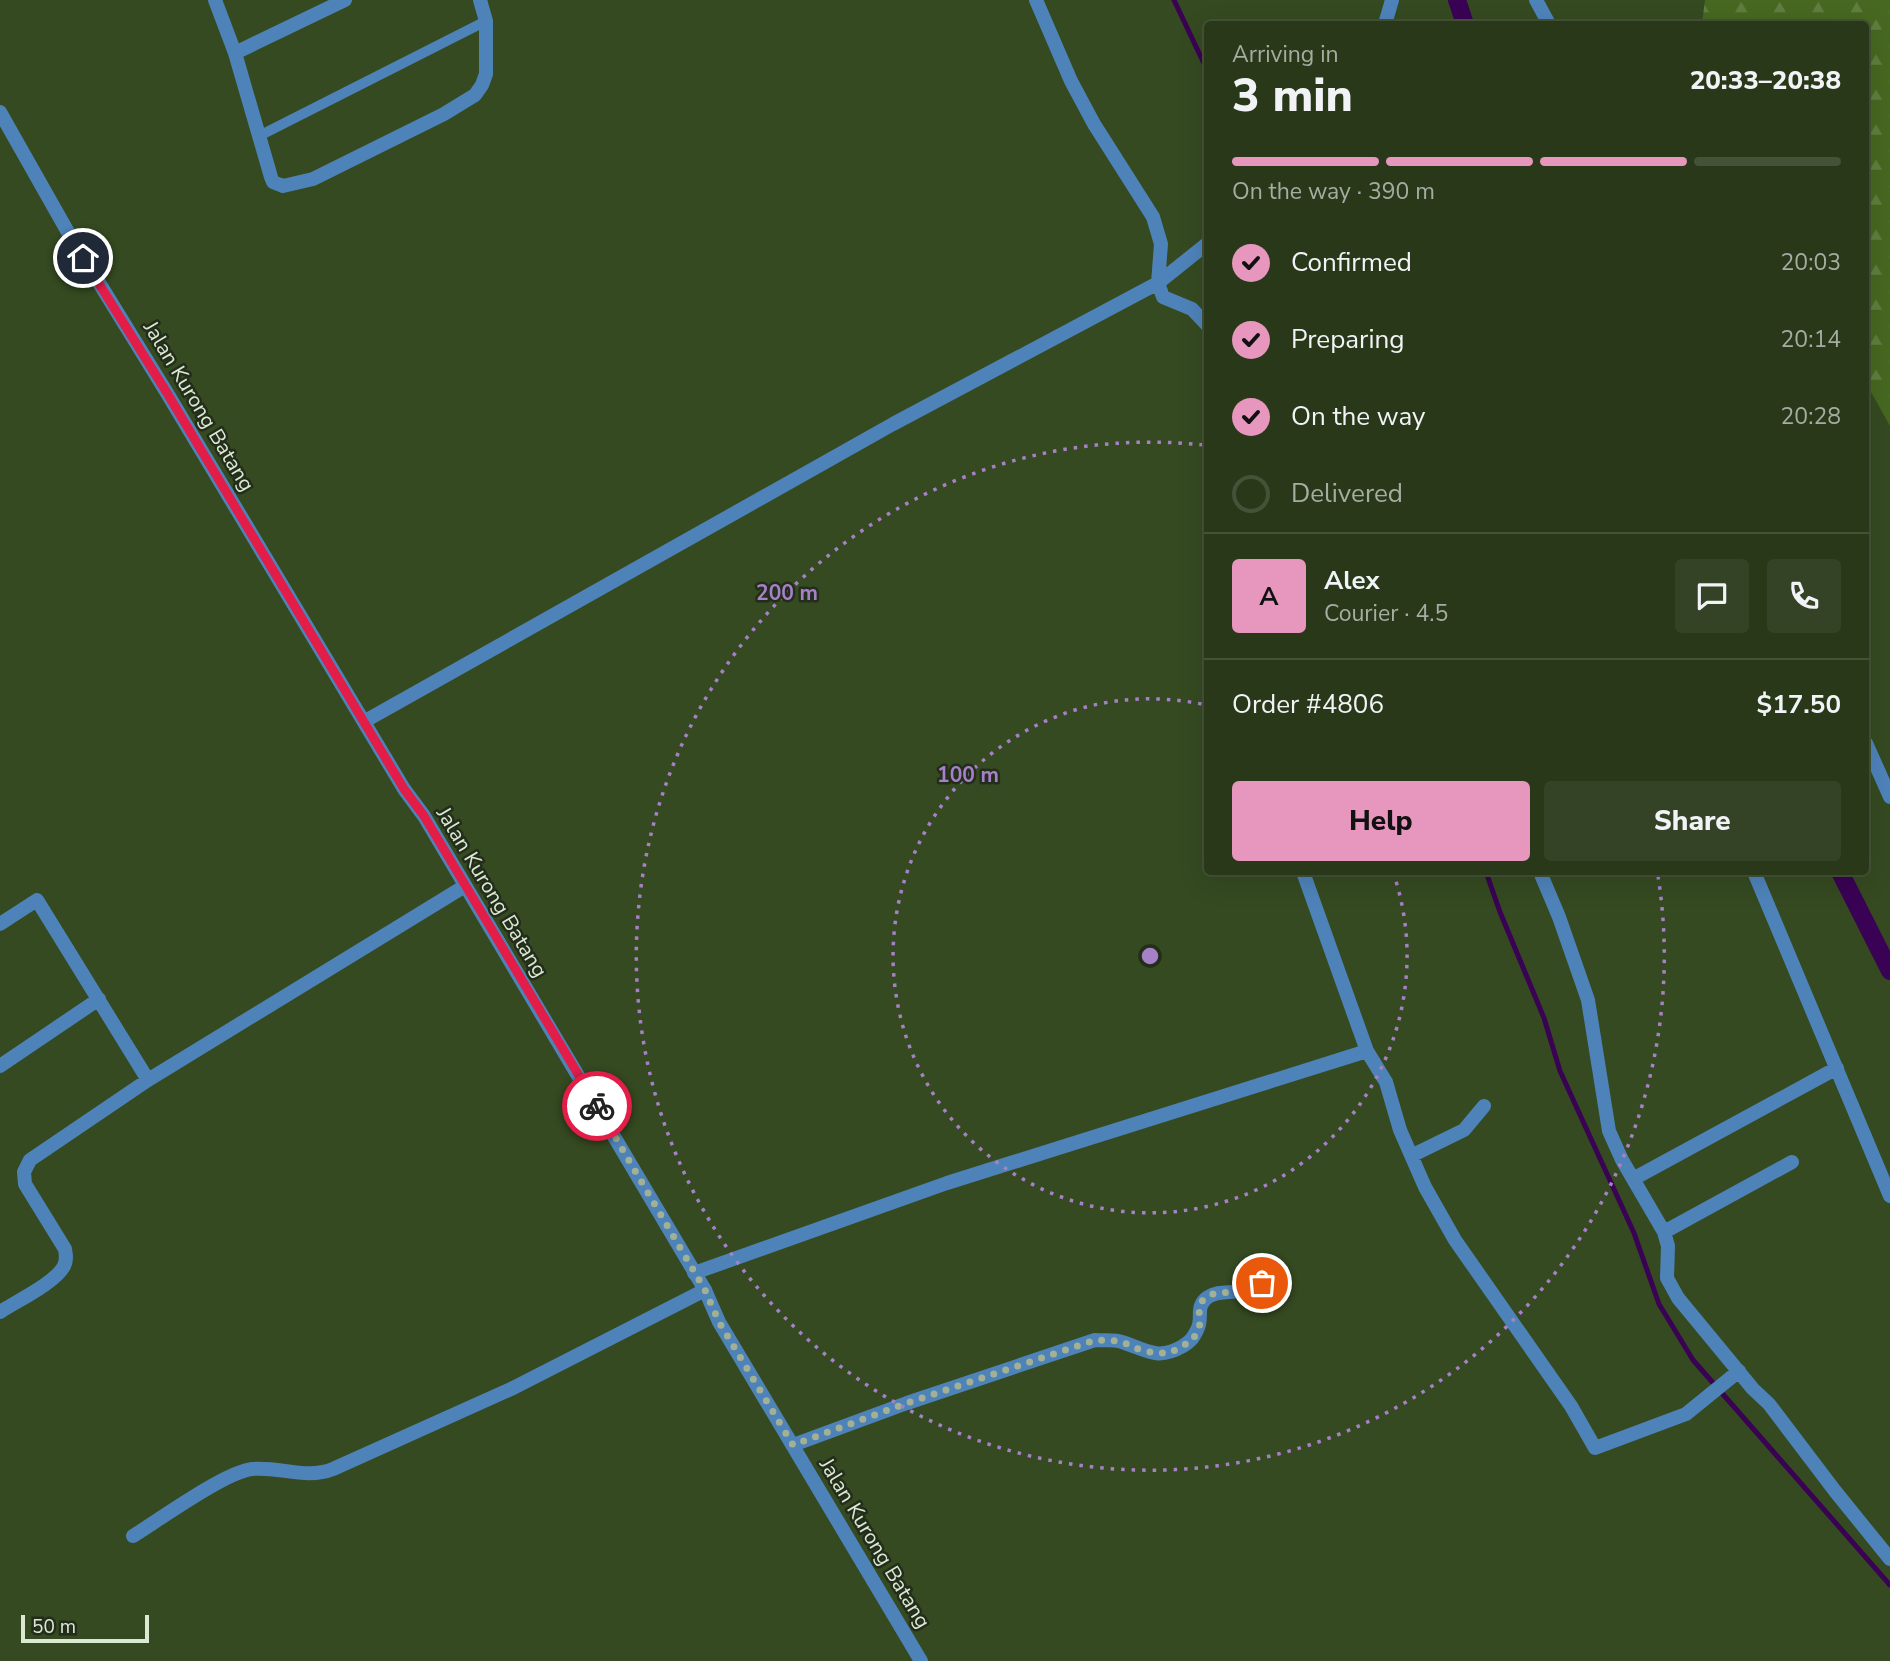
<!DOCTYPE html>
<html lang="en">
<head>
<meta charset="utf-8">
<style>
	:root { --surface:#283819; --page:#344326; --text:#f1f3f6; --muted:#a5aca2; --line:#445238; --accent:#e797bd }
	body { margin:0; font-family:"Nunito Sans",sans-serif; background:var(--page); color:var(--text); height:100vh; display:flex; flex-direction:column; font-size:26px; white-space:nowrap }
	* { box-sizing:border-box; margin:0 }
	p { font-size:23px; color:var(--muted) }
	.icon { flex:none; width:38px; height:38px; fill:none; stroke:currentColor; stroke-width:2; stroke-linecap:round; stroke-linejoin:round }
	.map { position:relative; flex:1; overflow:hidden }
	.sheet { position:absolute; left:1204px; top:21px; width:665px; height:854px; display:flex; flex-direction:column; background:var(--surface); border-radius:7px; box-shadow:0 7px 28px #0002,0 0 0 2px var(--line) }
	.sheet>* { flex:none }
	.scale { position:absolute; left:21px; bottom:18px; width:128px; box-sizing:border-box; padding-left:7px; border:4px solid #dce9d2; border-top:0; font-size:19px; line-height:24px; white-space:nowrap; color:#dce9d2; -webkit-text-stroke:5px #232d1b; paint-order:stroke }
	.pin { position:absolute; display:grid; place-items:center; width:60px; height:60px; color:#fff; margin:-30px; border:4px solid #fff; border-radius:50%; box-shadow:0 2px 7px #0007 }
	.courier { position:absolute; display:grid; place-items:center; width:70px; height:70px; margin:-35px; border:5px solid #e11d48; border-radius:50%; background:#fff; color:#222; box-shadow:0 2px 9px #0007 }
	.headline em { font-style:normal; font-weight:800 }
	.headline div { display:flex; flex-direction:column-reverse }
	.headline { display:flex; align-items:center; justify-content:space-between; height:119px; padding:0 28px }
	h1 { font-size:46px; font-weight:800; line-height:52px }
	.bar { display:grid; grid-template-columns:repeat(4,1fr); gap:10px 7px; align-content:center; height:84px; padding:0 28px }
	.bar i { height:9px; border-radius:5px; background:var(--line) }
	.bar .on { background:var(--accent) }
	.bar p { grid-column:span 4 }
	.line { display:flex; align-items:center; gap:18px; padding:0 28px; border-top:2px solid var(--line) }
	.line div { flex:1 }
	.round { display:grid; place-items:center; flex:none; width:74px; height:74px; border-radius:7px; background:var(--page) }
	ol { padding:0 28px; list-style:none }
	li { display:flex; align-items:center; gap:21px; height:77px }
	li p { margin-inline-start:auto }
	li .icon { padding:7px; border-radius:50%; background:var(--accent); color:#111; stroke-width:4 }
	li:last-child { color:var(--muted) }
	li i { width:38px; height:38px; border:4px solid var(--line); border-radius:50% }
	.primary-button { display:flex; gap:14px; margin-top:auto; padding:14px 28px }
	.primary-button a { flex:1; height:80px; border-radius:7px; background:var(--accent); color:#111; font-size:28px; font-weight:800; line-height:80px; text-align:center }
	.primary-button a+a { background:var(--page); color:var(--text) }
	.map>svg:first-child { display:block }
</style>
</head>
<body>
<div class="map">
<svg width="1890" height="1661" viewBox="0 0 1890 1661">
	<defs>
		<pattern id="forest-firs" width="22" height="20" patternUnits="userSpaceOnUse" patternTransform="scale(1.75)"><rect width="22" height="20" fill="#466820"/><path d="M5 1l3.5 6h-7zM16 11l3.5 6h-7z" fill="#607e40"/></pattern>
	</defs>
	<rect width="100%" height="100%" fill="#354a21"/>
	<!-- forest -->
	<path fill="url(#forest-firs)" d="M1705 0H1890V426L1866 383V24H1702Z"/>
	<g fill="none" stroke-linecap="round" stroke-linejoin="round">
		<!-- stream -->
		<path stroke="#3a0254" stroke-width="5" d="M1174 0 1208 72
			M1486 872 1500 912 1544 1018 1560 1071 1634 1233 1659 1304 1693 1360 1890 1585"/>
		<!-- canal -->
		<path stroke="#3a0254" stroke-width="18" d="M1457 0 1465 24
			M1840 872 1890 971"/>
		<!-- service -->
		<path stroke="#4e83ba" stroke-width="10" d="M259 136 486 21"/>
		<!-- minor -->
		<path stroke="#4e83ba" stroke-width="14" d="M215 0 235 53 271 177 273 182 283 186 313 179 444 114 475 95 482 85 486 74V21L480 0
			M1036 0 1071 81 1094 124 1153 217 1161 244 1158 283 1163 297 1192 309 1208 326
			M1536 0 1549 24
			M1385 24 1392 0
			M235 53 345 0
			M365 721 893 424 1158 283 1208 243
			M1866 743 1890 797
			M1303 872 1367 1051 1386 1082 1400 1130 1425 1187 1455 1240 1571 1406 1595 1448 1686 1414 1739 1371
			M1540 872 1559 917 1588 1000 1609 1131 1622 1160 1664 1232 1668 1246 1667 1278 1678 1298 1753 1389 1769 1404 1835 1491 1890 1559
			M1754 872 1890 1196
			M0 924 37 900 148 1080
			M0 1066 99 999
			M1413 1155 1464 1130 1484 1106
			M1633 1179 1837 1068
			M1664 1232 1792 1162
			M694 1273 947 1183 1367 1051
			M0 1312C17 1301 55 1283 64 1266 67 1260 66 1255 65 1249L25 1184 24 1172 30 1160 148 1080 465 886
			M793 1445 907 1403 1095 1340C1103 1341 1114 1339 1122 1342 1147 1350 1157 1361 1183 1346 1191 1341 1193 1338 1197 1330 1204 1318 1194 1307 1208 1297 1217 1291 1230 1293 1240 1291 1254 1288 1267 1279 1278 1271
			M133 1536C159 1520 225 1472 252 1469 279 1466 306 1480 333 1469L513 1388 705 1290"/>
		<!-- tertiary -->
		<path stroke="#4e83ba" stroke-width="14" d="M0 112 69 234 167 393 404 789 424 816 705 1290 719 1322 921 1661"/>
	</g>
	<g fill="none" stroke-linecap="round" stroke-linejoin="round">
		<!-- done -->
		<path stroke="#a2b194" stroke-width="7" stroke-dasharray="0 12.6" d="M597 1106 705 1290 719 1322 793 1445 907 1403 1095 1340 1120 1341 1138 1349 1154 1353H1170L1193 1340 1200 1324 1199 1309 1202 1301 1212 1294 1241 1291 1262 1283"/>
		<!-- route -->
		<path stroke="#e11d48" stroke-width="9" d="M83 258 167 393 404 789 424 816 597 1106"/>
	</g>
	<!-- distance rings -->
	<g fill="none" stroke="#a781c8" stroke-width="3.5" stroke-dasharray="3.5 7">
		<path d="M1393 872A257 257 0 1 1 1206 705"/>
		<path d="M1658 876A514 514 0 1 1 1204 445"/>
	</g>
	<g text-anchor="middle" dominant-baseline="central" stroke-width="5" stroke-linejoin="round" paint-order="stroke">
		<!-- street labels -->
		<g font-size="21" fill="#dce9d2" stroke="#232d1b">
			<text transform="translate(199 406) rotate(59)">Jalan Kurong Batang</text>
			<text transform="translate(492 892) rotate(59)">Jalan Kurong Batang</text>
			<text transform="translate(875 1543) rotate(59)">Jalan Kurong Batang</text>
		</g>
	</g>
	<circle cx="1150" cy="956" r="10" fill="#a781c8" stroke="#232d1b" stroke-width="3.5"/>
	<g font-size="21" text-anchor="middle" font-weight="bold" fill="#a781c8" stroke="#232d1b" stroke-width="5" stroke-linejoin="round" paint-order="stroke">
		<text x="787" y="600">200 m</text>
		<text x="968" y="782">100 m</text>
	</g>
</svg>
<div class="scale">50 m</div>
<div class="pin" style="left:1262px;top:1283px;background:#ea580c"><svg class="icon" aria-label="bag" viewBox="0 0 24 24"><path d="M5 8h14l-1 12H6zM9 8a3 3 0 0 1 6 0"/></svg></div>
<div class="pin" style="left:83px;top:258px;background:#1f2937"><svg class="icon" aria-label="home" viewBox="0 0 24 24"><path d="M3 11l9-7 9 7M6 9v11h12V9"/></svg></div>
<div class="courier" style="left:597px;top:1106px"><svg class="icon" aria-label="bike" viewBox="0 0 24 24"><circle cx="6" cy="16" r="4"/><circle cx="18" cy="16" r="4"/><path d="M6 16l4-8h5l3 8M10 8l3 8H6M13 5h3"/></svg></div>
<section class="sheet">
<div class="headline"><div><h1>3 min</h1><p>Arriving in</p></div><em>20:33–20:38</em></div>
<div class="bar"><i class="on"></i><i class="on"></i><i class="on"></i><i></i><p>On the way · 390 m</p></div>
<ol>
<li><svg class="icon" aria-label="check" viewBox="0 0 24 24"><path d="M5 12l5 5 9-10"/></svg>Confirmed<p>20:03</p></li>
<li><svg class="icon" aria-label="check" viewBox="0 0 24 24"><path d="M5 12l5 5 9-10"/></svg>Preparing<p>20:14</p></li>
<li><svg class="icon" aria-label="check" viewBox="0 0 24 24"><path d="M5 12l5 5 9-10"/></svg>On the way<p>20:28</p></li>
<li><i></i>Delivered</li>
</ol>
<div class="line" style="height:126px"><b class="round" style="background:var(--accent);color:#111">A</b><div><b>Alex</b><p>Courier · 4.5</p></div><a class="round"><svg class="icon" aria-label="chat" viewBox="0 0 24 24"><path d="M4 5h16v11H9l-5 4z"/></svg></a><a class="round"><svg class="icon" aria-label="phone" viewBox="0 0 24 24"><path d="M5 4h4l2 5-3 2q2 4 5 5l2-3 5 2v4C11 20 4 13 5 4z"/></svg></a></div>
<div class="line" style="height:91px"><div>Order #4806</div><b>$17.50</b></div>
<div class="primary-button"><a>Help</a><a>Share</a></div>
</section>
</div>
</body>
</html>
